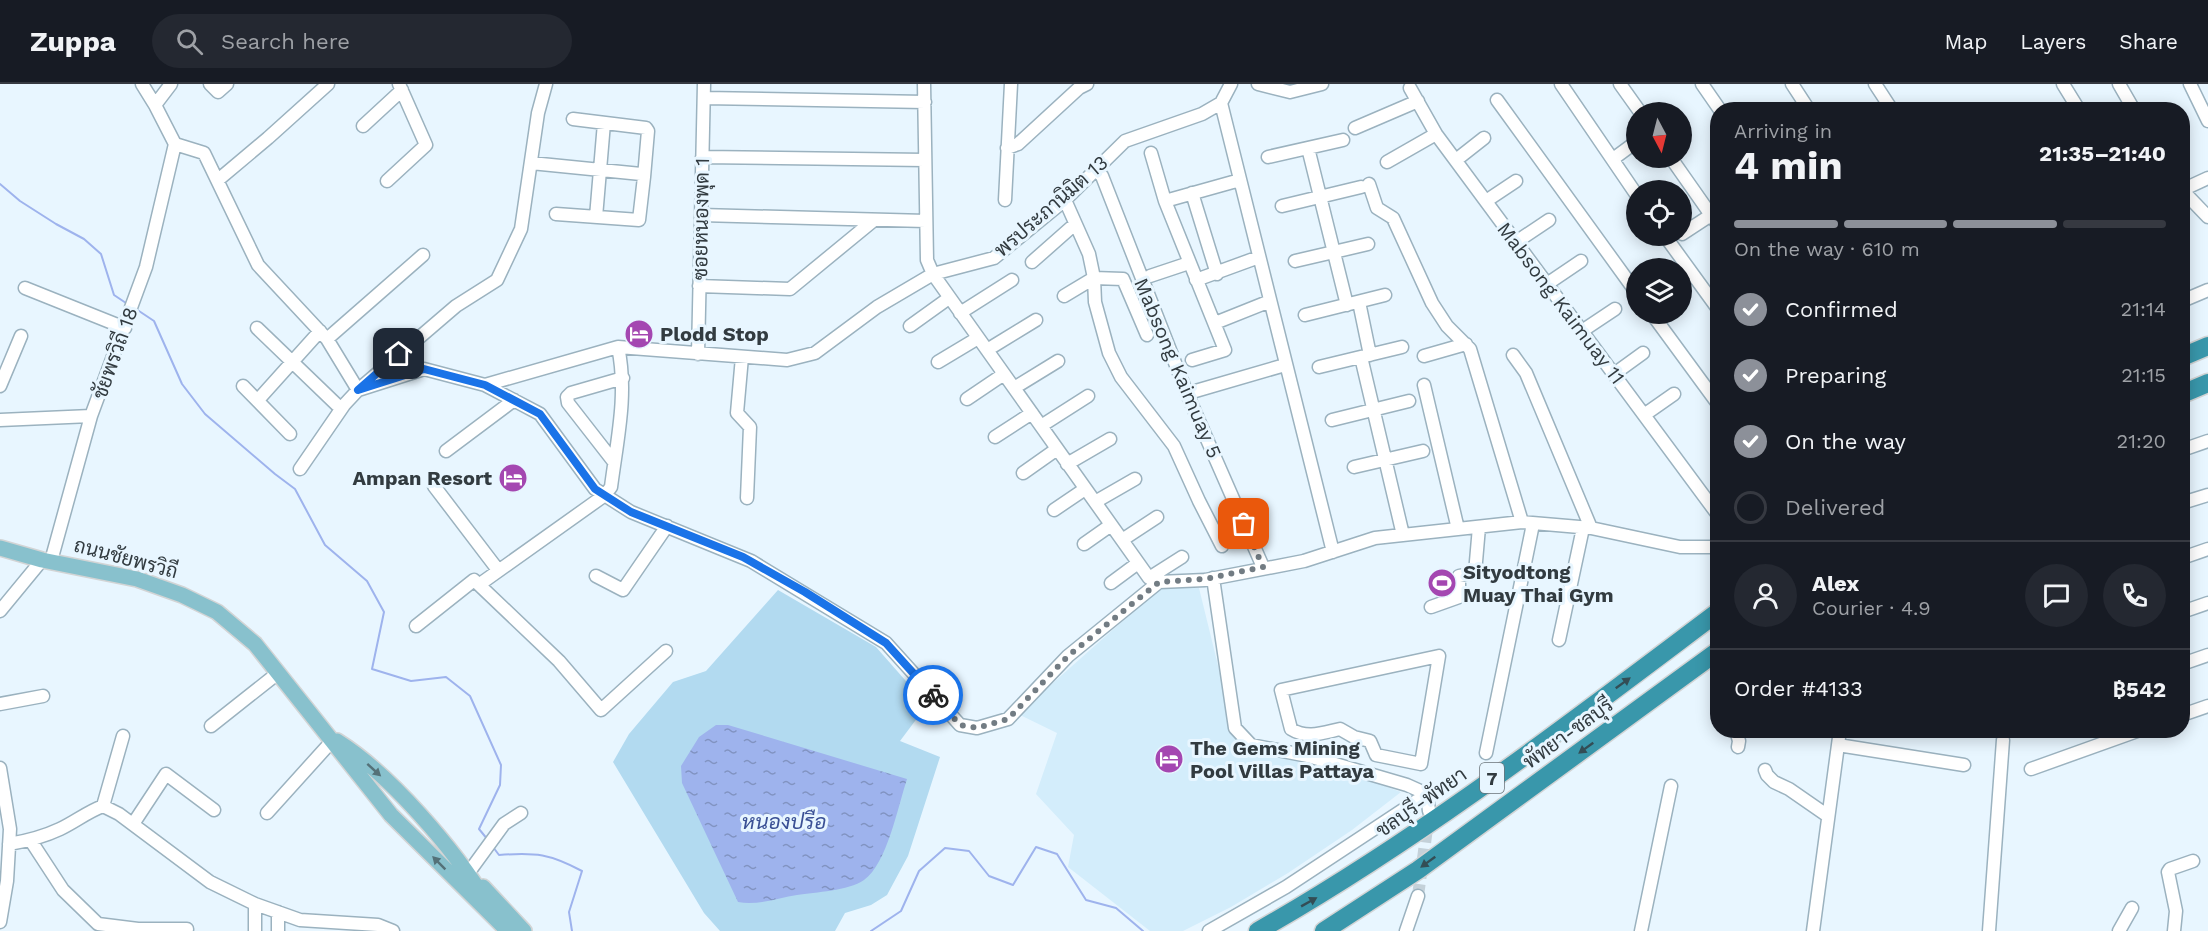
<!DOCTYPE html>
<html lang="en">
<head>
<meta charset="utf-8">
<style>
	:root { --surface:#171b24; --page:#242831; --text:#f1f3f6; --muted:#9ea1a6; --line:#363941; --accent:#8c9099 }
	body { margin:0; font-family:"Work Sans",Sarabun,sans-serif; background:var(--page); color:var(--text); height:100vh; display:flex; flex-direction:column; font-size:22px; white-space:nowrap }
	* { box-sizing:border-box; margin:0 }
	p { font-size:20px; color:var(--muted) }
	.icon { flex:none; width:33px; height:33px; fill:none; stroke:currentColor; stroke-width:2; stroke-linecap:round; stroke-linejoin:round }
	.map { position:relative; flex:1; overflow:hidden }
	.side { position:absolute; left:1710px; top:18px; width:480px; height:636px; display:flex; flex-direction:column; background:var(--surface); border-radius:24px; box-shadow:0 3px 15px #0003 }
	.side>* { flex:none }
	.needle { width:39px; rotate:173deg }
	.buttons { position:absolute; left:1626px; top:18px; display:grid; gap:12px }
	.buttons a { display:grid; place-items:center; width:66px; height:66px; border-radius:50%; background:var(--surface); box-shadow:0 3px 15px #0003; font-size:30px }
	.pin { position:absolute; display:grid; place-items:center; width:51px; height:51px; color:#fff; margin:-26px; border-radius:12px; box-shadow:0 3px 9px #0006 }
	.courier { position:absolute; display:grid; place-items:center; width:60px; height:60px; margin:-30px; border:4px solid #1a73e8; border-radius:50%; background:#fff; color:#222; box-shadow:0 2px 8px #0007 }
	.head em { font-style:normal; font-weight:700 }
	.head div { display:flex; flex-direction:column-reverse }
	.head { display:flex; align-items:center; justify-content:space-between; height:102px; padding:0 24px }
	h1 { font-size:39px; font-weight:700; line-height:45px }
	.bar { display:grid; grid-template-columns:repeat(4,1fr); gap:9px 6px; align-content:center; height:72px; padding:0 24px }
	.bar i { height:8px; border-radius:4px; background:var(--line) }
	.bar .selected { background:var(--accent) }
	.bar p { grid-column:span 4 }
	.line { display:flex; align-items:center; gap:15px; padding:0 24px; border-top:2px solid var(--line) }
	.line div { flex:1 }
	.round { display:grid; place-items:center; flex:none; width:63px; height:63px; border-radius:32px; background:var(--page) }
	ol { padding:0 24px; list-style:none }
	li { display:flex; align-items:center; gap:18px; height:66px }
	li p { margin-inline-start:auto }
	li .icon { padding:6px; border-radius:50%; background:var(--accent); color:#fff; stroke-width:4 }
	li:last-child { color:var(--muted) }
	li i { width:33px; height:33px; border:3px solid var(--line); border-radius:50% }
	header { display:flex; align-items:center; gap:36px; box-sizing:border-box; height:84px; padding:0 30px; background:var(--surface); border-bottom:2px solid var(--line) }
	header strong { font-size:28px }
	nav { display:flex; gap:33px; margin-inline-start:auto; font-size:21px }
	.search { width:420px; height:54px; background:var(--page); display:flex; align-items:center; gap:15px; box-sizing:border-box; padding:0 21px; border-radius:33px; color:var(--muted); font-size:22px }
	.map>svg:first-child { display:block }
</style>
</head>
<body>
<header>
<strong>Zuppa</strong>
<div class="search"><svg class="icon" aria-label="search" viewBox="0 0 24 24"><circle cx="10" cy="10" r="6"/><path d="M15 15l6 6"/></svg>Search here</div>
<nav><a>Map</a><a>Layers</a><a>Share</a></nav>
</header>
<div class="map">
<svg width="2208" height="847" viewBox="0 0 2208 847">
	<defs>
		<pattern id="water-ripples" width="26" height="14" patternUnits="userSpaceOnUse" patternTransform="scale(1.5)"><rect width="26" height="14" fill="#9eb3ed"/><path d="M2 4q2-2 4 0t4 0M15 11q2-2 4 0t4 0" fill="none" stroke="#8193c1"/></pattern>
	</defs>
	<rect width="100%" height="100%" fill="#e8f6ff"/>
	<!-- built -->
	<path fill="#d3edfb" d="M1161 503 1199 504 1238 663 1342 687 1401 708 1352 746 1288 789 1231 823 1183 847H1150L1068 783 1074 751 1036 710 1057 649 1018 630Z"/>
	<!-- green -->
	<path fill="#b2daf0" d="M778 506 876 563 927 621 900 657 940 673 908 772 887 811 871 821 845 829 835 847H720L704 829 613 678 629 650 673 598 706 587Z"/>
	<!-- water -->
	<path fill="url(#water-ripples)" d="M716 641H728L907 695C898 722 887 780 864 796 848 807 816 808 797 811 778 814 757 822 738 818L682 699 681 682 699 653Z"/>
	<g fill="none" stroke-linecap="round" stroke-linejoin="round">
		<!-- stream -->
		<path stroke="#9eb3ed" stroke-width="2" d="M0 100 20 117 56 140 84 155 101 170 114 211 129 221
			M136 225 154 237 182 300 205 330 275 390 295 405 325 461 367 497 384 528 372 585 411 597 446 593 470 612 501 681 500 701 479 745 488 756
			M493 763 499 771C536 768 550 770 582 787L569 828 572 847
			M871 847 901 827 919 787 945 764 969 767 989 792 1013 801 1036 763 1057 770 1086 816 1116 824 1143 847"/>
		<!-- minor-tunnel -->
		<path stroke="#c4d1d9" stroke-width="12" stroke-dasharray="12 6" stroke-linecap="butt" d="M1418 812 1428 737"/>
		<!-- minor casing -->
		<g stroke="#9bb2bf" stroke-width="15">
			<path id="minor" d="M142 0 155 21 175 60
				M210 0 218 8 227 0
				M924 0 927 176 933 190 1149 494 1182 473
				M1258 0 1290 8 1322 0
				M1561 0 1636 110
				M1620 0 1640 28
				M1702 0 1720 26
				M1792 0 1809 26
				M1875 0 1892 26
				M2063 0 2079 26
				M2119 0 2134 26
				M2190 0 2208 37
				M1410 4 1436 50 1718 431
				M704 14 925 18
				M1497 16 1636 208
				M1221 19 1333 468
				M155 21 171 0
				M573 35 646 44 648 47 644 93
				M363 42 402 6
				M1355 44 1418 17
				M175 60 204 69 258 181 327 255 358 306 424 285 485 301 540 330 595 405 631 428 751 477 886 559 960 641 977 644 1008 635 1068 572 1159 498 1205 496 1304 477 1375 454 1522 438 1591 444 1680 463H1718
				M1007 64 1018 60 1079 4 1087 0
				M1308 64 1347 221
				M1151 69 1165 117 1225 266 1192 276
				M702 73 925 76
				M1268 73 1343 56
				M1671 74 1718 141
				M1613 75 1636 58
				M1456 76 1484 54
				M1387 78 1436 50
				M531 79 641 90 644 93 639 136 556 130
				M1095 86 1102 92 1188 312 1263 483
				M218 96 268 54 328 0
				M387 97 426 61 399 0
				M1369 100 1377 124 1393 134 1432 219 1447 242 1470 265 1522 438
				M2182 106 2208 133
				M2182 106 2208 94
				M1192 109 1217 190
				M1005 116 1011 0
				M1065 116 1089 170 1094 194 1095 218 1109 269 1121 293 1174 362 1199 417 1222 462
				M1165 117 1240 96
				M1486 117 1516 97
				M1282 122 1361 103
				M701 131 926 137
				M596 133 604 39
				M1682 150 1711 131
				M1665 152 1718 225
				M1516 158 1549 136
				M1295 177 1368 160
				M1032 178 1075 140
				M1150 192 1189 179
				M1196 196 1259 173
				M1547 200 1581 177
				M699 202 790 205 874 136
				M25 204 125 244
				M1064 212 1094 194 1123 195 1147 251
				M2182 217 2208 206
				M1359 218 1370 271
				M960 229 1012 196
				M1652 230 1718 320
				M1305 231 1385 211
				M1215 239 1270 217
				M910 242 949 214
				M257 244 337 321
				M1582 247 1615 225
				M327 255 423 171
				M987 266 1036 236
				M698 270 704 0
				M1513 271 1526 289 1591 444
				M1424 272 1466 260
				M742 273 737 329 750 343 747 414
				M1361 273 1403 451
				M938 278 978 254
				M1319 283 1402 263
				M1614 290 1643 269
				M485 301 618 263 787 276 815 269 877 223 933 190 994 174 1065 116 1125 57 1202 30 1221 19 1231 0
				M1424 301 1458 445
				M0 302 21 252
				M243 302 290 350
				M1014 304 1058 277
				M1192 308 1285 281
				M967 315 1004 290
				M258 316 320 247
				M1644 331 1674 310
				M0 336 91 332
				M1332 336 1409 317
				M1041 342 1088 312
				M995 353 1032 329
				M2182 366 2208 357
				M446 367 514 316
				M614 378 568 319 567 313 571 309 623 294
				M1067 380 1110 355
				M1354 383 1423 367
				M300 385 344 321 358 306 456 222 497 196 521 145 538 29 546 0
				M1023 389 1057 365
				M434 402 498 486
				M1095 418 1135 395
				M2182 419 2208 411
				M1054 426 1085 405
				M1122 456 1157 433
				M1084 460 1111 441
				M2182 474 2208 465
				M51 477 91 332 146 183 175 60
				M596 492 623 506 667 442
				M1213 494 1235 644 1251 661 1308 672 1407 701 1427 710
				M1111 499 1138 479
				M480 500 605 411 611 403C617 356 628 310 618 263
				M1431 523 1459 513V492L1475 489 1479 443
				M0 527 42 476
				M2182 528 2208 519
				M416 542 474 496 559 577 601 626 666 567
				M1559 556 1583 444
				M1439 572 1421 680 1376 671 1370 657 1354 653 1340 645C1322 649 1307 655 1291 645L1281 606Z
				M2182 580 2208 571
				M0 620 43 612
				M2182 631 2208 622
				M211 642 278 589
				M1736 646 1739 657 1738 663
				M1838 661 1964 681
				M1486 669 1533 440
				M0 684 10 745 7 797 0 838
				M2031 685 2140 646
				M1765 686 1767 691 1774 698 1789 705 1828 732
				M1427 710 1429 727
				M103 722 123 652
				M267 729 332 657
				M133 740 166 690 214 726
				M31 757 63 806 98 840 138 845H187
				M9 760C27 757 43 753 60 745 75 738 87 728 103 722L119 730 210 798 255 820 300 836 378 841 393 847
				M469 788 504 740 521 729
				M255 820V847
				M278 828V847
				M1209 847 1286 803 1427 710
				M1406 847 1418 812
				M1641 847 1671 702
				M1813 847 1840 646
				M1989 847 2003 656
				M2119 847 2132 824
				M2174 847 2176 827 2168 788 2170 785 2193 777"/>
		</g>
		<!-- major casing -->
		<g stroke="#d2d4d5" stroke-width="18">
			<path id="major" d="M0 464 42 476 137 495 182 511 217 528 255 560 391 731 508 847
				M337 657C390 690 455 766 487 819
				M483 803 524 847"/>
		</g>
		<!-- highway casing -->
		<g stroke="#d2d4d5" stroke-width="21">
			<path id="highway" d="M2182 273 2208 262
				M2182 310 2208 299
				M1258 847C1420 755 1569 640 1718 528
				M1324 847 1418 786 1718 567"/>
		</g>
		<!-- minor -->
		<use href="#minor" stroke="#fff" stroke-width="12"/>
		<!-- major -->
		<use href="#major" stroke="#88c1cd" stroke-width="15"/>
		<!-- highway -->
		<use href="#highway" stroke="#3997ab" stroke-width="18"/>
	</g>
	<!-- one-way arrows -->
	<defs><path id="oneway-solid" d="M-6-.8H1V-3.2L6.5 0L1 3.2V.8H-6Z" transform="scale(1.5)"/></defs>
	<g fill="#334d55">
		<use href="#oneway-solid" transform="translate(1623 599) rotate(-36)"/>
		<use href="#oneway-solid" transform="translate(1586 664) rotate(144)"/>
		<use href="#oneway-solid" transform="translate(1428 778) rotate(144)"/>
		<use href="#oneway-solid" transform="translate(1309 818) rotate(-29)"/>
	</g>
	<g fill="#547178">
		<use href="#oneway-solid" transform="translate(374 686) rotate(42)"/>
		<use href="#oneway-solid" transform="translate(439 779) rotate(-135)"/>
	</g>
	<g fill="none" stroke-linecap="round" stroke-linejoin="round">
		<!-- done -->
		<path stroke="#727c83" stroke-width="6" stroke-dasharray="0 10.8" d="M933 611 960 641 977 644 1008 635 1068 572 1159 498 1205 495 1263 483 1244 440"/>
		<!-- route -->
		<path stroke="#1a73e8" stroke-width="8" d="M399 270 358 306 424 285 485 301 540 330 595 405 631 428 743 473 805 508 886 559 933 611"/>
	</g>
	<!-- icons -->
	<defs>
		<g id="hotel-disc" transform="scale(1.5)"><circle r="9.5" fill="#a447b1" stroke="#e8f6ff"/><path d="M-6-4.5h1.5V1H6V5H4.5V3h-9V5H-6ZM-4 0a1.8 1.8 0 1 1 3.6 0ZM.5 0V-2.5h3Q6-2.5 6 0Z" fill="#fff"/></g>
		<g id="stadium-disc" transform="scale(1.5)"><circle r="9.5" fill="#a447b1" stroke="#e8f6ff"/><path d="M0-5a6.5 5 0 1 0 0 10a6.5 5 0 1 0 0-10ZM-3.5-1.8h7v3.6h-7Z" fill="#fff"/></g>
	</defs>
	<g fill-rule="evenodd">
		<use href="#hotel-disc" x="639" y="250"/>
		<use href="#hotel-disc" x="513" y="394"/>
		<use href="#stadium-disc" x="1442" y="499"/>
		<use href="#hotel-disc" x="1169" y="675"/>
	</g>
	<g text-anchor="middle" dominant-baseline="central" stroke-width="6" stroke-linejoin="round" paint-order="stroke">
		<!-- shield labels -->
		<rect fill="#e8f6ff" stroke="#697379" stroke-width="1.5" x="1480" y="679" width="24" height="30" rx="4.5"/>
		<g font-size="18" font-weight="bold" fill="#323b40">
			<text x="1492" y="694">7</text>
		</g>
		<!-- street labels -->
		<g font-size="20" fill="#323b40" stroke="#e8f6ff">
			<text transform="translate(1051 122) rotate(-41)">พรประภานิมิต 13</text>
			<text transform="translate(701 135) rotate(-89)">ซอยหนองพุด 1</text>
			<text transform="translate(1561 219) rotate(53)">Mabsong Kaimuay 11</text>
			<text transform="translate(115 269) rotate(-70)">ชัยพรวิถี 18</text>
			<text transform="translate(1178 284) rotate(67)">Mabsong Kaimuay 5</text>
			<text transform="translate(126 474) rotate(15)">ถนนชัยพรวิถี</text>
			<text transform="translate(1568 649) rotate(-36)">พัทยา-ชลบุรี</text>
			<text transform="translate(1421 718) rotate(-35)">ชลบุรี-พัทยา</text>
		</g>
		<!-- poi labels -->
		<g font-size="20" font-weight="bold" fill="#323b40" stroke="#e8f6ff" text-anchor="start">
			<text x="660" y="250">Plodd Stop</text>
			<text x="492" y="394" text-anchor="end">Ampan Resort</text>
			<text x="1463" y="488">Sityodtong<tspan x="1463" dy="23">Muay Thai Gym</tspan></text>
			<text x="1190" y="664">The Gems Mining<tspan x="1190" dy="23">Pool Villas Pattaya</tspan></text>
		</g>
		<!-- water labels -->
		<g font-size="21" font-style="italic" fill="#3a5095" stroke="#e8f6ff">
			<text x="784" y="737">หนองปรือ</text>
		</g>
	</g>
</svg>
<div class="buttons">
<a><svg class="needle" viewBox="-14 -14 28 28"><path d="M0-13l5 13h-10z" fill="#e53935"/><path d="M0 13l5-13h-10z" fill="#9ea1a6"/></svg></a>
<a><svg class="icon" aria-label="locate" viewBox="0 0 24 24"><circle cx="12" cy="12" r="6"/><path d="M12 2v4M12 18v4M2 12h4M18 12h4"/></svg></a>
<a><svg class="icon" aria-label="layers" viewBox="0 0 24 24"><path d="M12 4l9 5-9 5-9-5zM3 14l9 5 9-5"/></svg></a>
</div>
<div class="pin" style="left:1244px;top:440px;background:#ea580c"><svg class="icon" aria-label="bag" viewBox="0 0 24 24"><path d="M5 8h14l-1 12H6zM9 8a3 3 0 0 1 6 0"/></svg></div>
<div class="pin" style="left:399px;top:270px;background:#1f2937"><svg class="icon" aria-label="home" viewBox="0 0 24 24"><path d="M3 11l9-7 9 7M6 9v11h12V9"/></svg></div>
<div class="courier" style="left:933px;top:611px"><svg class="icon" aria-label="bike" viewBox="0 0 24 24"><circle cx="6" cy="16" r="4"/><circle cx="18" cy="16" r="4"/><path d="M6 16l4-8h5l3 8M10 8l3 8H6M13 5h3"/></svg></div>
<section class="side">
<div class="head"><div><h1>4 min</h1><p>Arriving in</p></div><em>21:35–21:40</em></div>
<div class="bar"><i class="selected"></i><i class="selected"></i><i class="selected"></i><i></i><p>On the way · 610 m</p></div>
<ol>
<li><svg class="icon" aria-label="check" viewBox="0 0 24 24"><path d="M5 12l5 5 9-10"/></svg>Confirmed<p>21:14</p></li>
<li><svg class="icon" aria-label="check" viewBox="0 0 24 24"><path d="M5 12l5 5 9-10"/></svg>Preparing<p>21:15</p></li>
<li><svg class="icon" aria-label="check" viewBox="0 0 24 24"><path d="M5 12l5 5 9-10"/></svg>On the way<p>21:20</p></li>
<li><i></i>Delivered</li>
</ol>
<div class="line" style="height:108px"><a class="round"><svg class="icon" aria-label="person" viewBox="0 0 24 24"><circle cx="12" cy="8" r="4"/><path d="M4 21q1-7 8-7t8 7"/></svg></a><div><b>Alex</b><p>Courier · 4.9</p></div><a class="round"><svg class="icon" aria-label="chat" viewBox="0 0 24 24"><path d="M4 5h16v11H9l-5 4z"/></svg></a><a class="round"><svg class="icon" aria-label="phone" viewBox="0 0 24 24"><path d="M5 4h4l2 5-3 2q2 4 5 5l2-3 5 2v4C11 20 4 13 5 4z"/></svg></a></div>
<div class="line" style="height:78px"><div>Order #4133</div><b>฿542</b></div>
</section>
</div>
</body>
</html>
